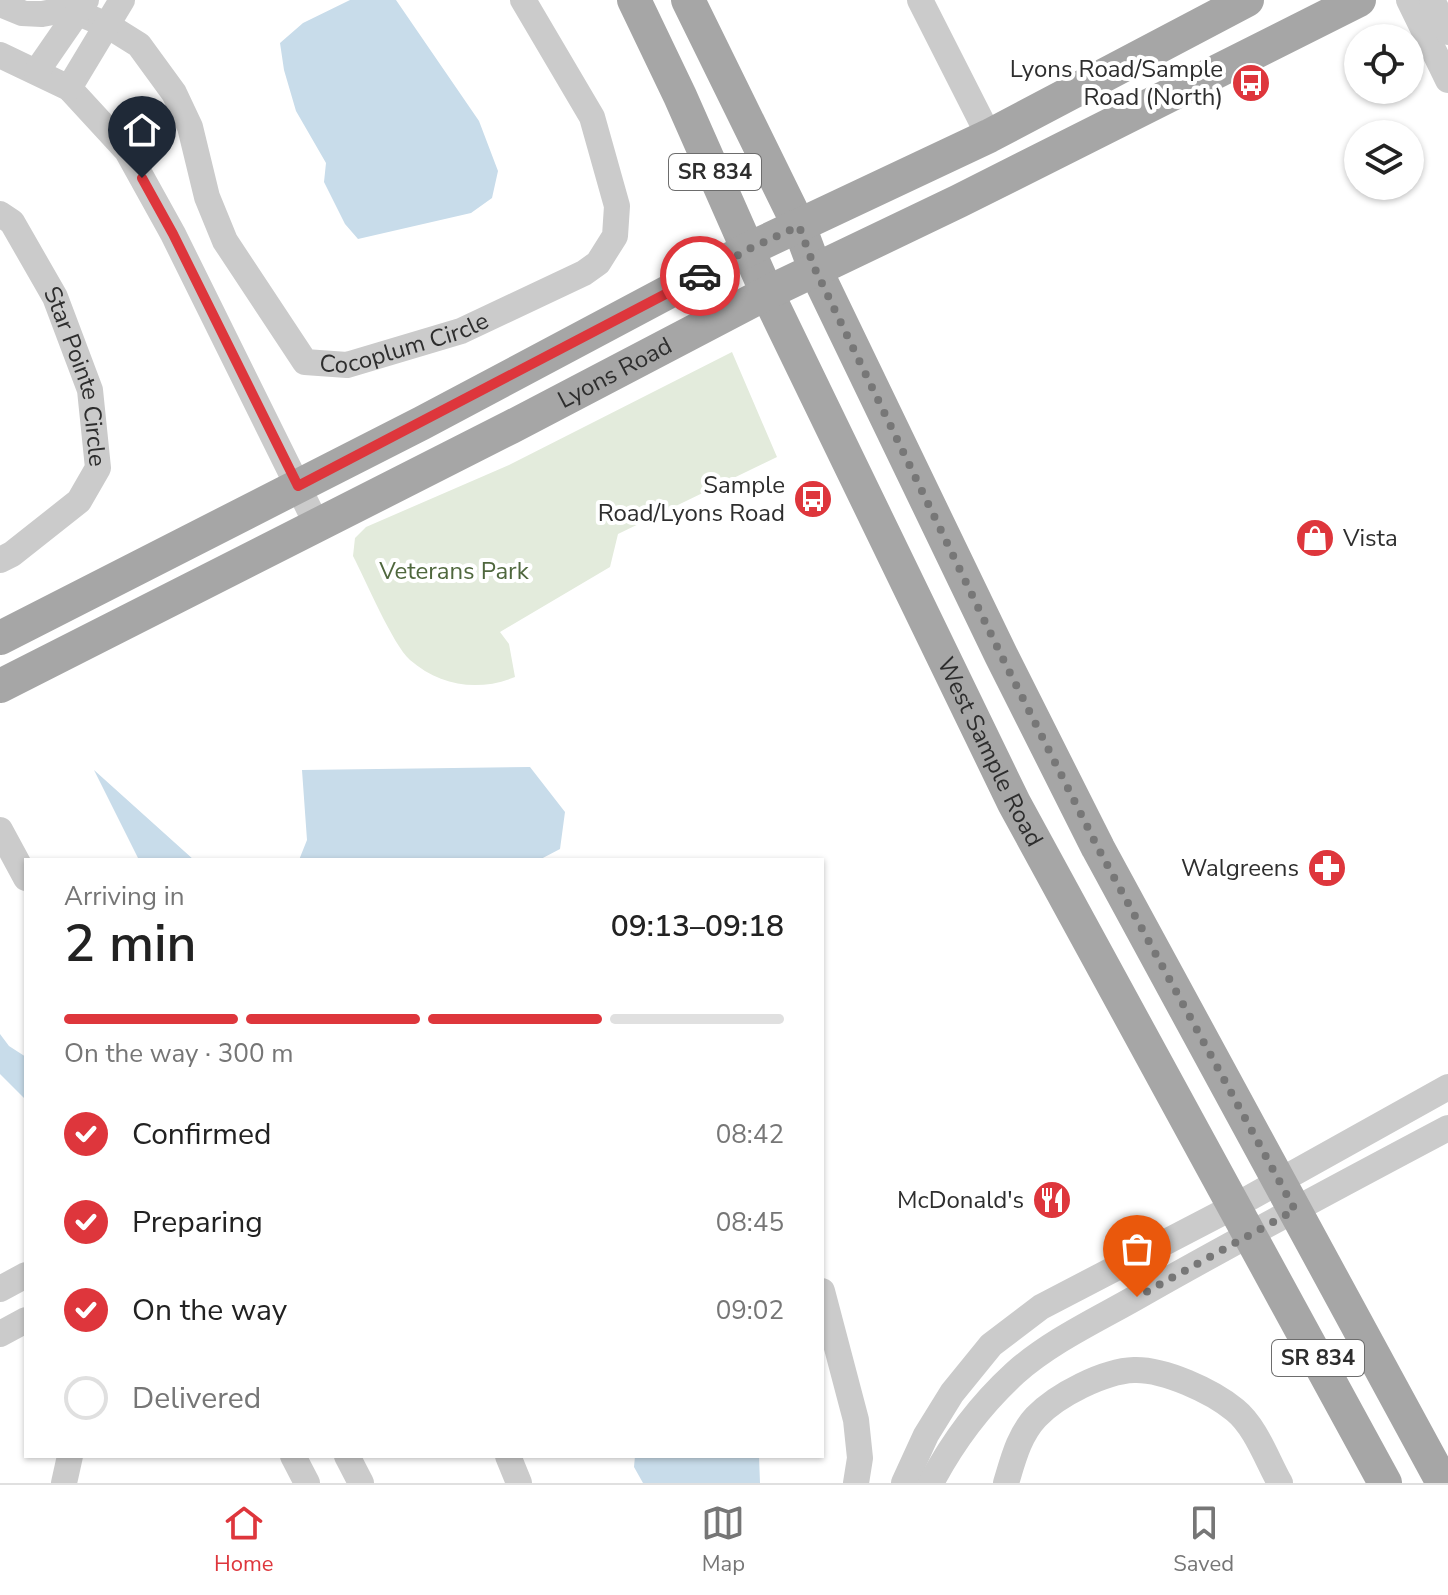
<!DOCTYPE html>
<html lang="en">
<head>
<meta charset="utf-8">
<style>
	:root { --surface:#fff; --page:#f2f2f2; --text:#222; --muted:#767676; --line:#e0e0e0; --accent:#de363c }
	body { margin:0; font-family:"Nunito Sans",sans-serif; background:var(--page); color:var(--text); height:100vh; display:flex; flex-direction:column; font-size:30px; white-space:nowrap }
	* { box-sizing:border-box; margin:0 }
	p { font-size:26px; color:var(--muted) }
	.icon { flex:none; width:44px; height:44px; fill:none; stroke:currentColor; stroke-width:2; stroke-linecap:round; stroke-linejoin:round }
	.map { position:relative; flex:1; overflow:hidden }
	.panel { position:absolute; left:24px; top:858px; width:800px; height:600px; display:flex; flex-direction:column; background:var(--surface); border-radius:0px; box-shadow:0 2px 6px #0004 }
	.panel>* { flex:none }
	.tools { position:absolute; left:1344px; top:24px; display:grid; gap:16px }
	.tools a { display:grid; place-items:center; width:80px; height:80px; border-radius:50%; background:var(--surface); box-shadow:0 2px 6px #0004; font-size:40px }
	.pin { position:absolute; display:grid; place-items:center; width:68px; height:68px; color:#fff; margin:-82px -34px; border-radius:50% 50% 50% 0; rotate:-45deg; box-shadow:0 0 8px #0007 }
	.pin .icon { rotate:45deg }
	.courier { position:absolute; display:grid; place-items:center; width:80px; height:80px; margin:-40px; border:6px solid #de363c; border-radius:50%; background:#fff; color:#222; box-shadow:0 2px 10px #0007 }
	.headline em { font-style:normal; font-weight:600 }
	.headline div { display:flex; flex-direction:column-reverse }
	.headline { display:flex; align-items:center; justify-content:space-between; height:136px; padding:0 40px }
	h1 { font-size:52px; font-weight:600; line-height:60px }
	.bar { display:grid; grid-template-columns:repeat(4,1fr); gap:12px 8px; align-content:center; height:96px; padding:0 40px }
	.bar i { height:10px; border-radius:6px; background:var(--line) }
	.bar .active { background:var(--accent) }
	.bar p { grid-column:span 4 }
	ol { padding:0 40px; list-style:none }
	li { display:flex; align-items:center; gap:24px; height:88px }
	li p { margin-inline-start:auto }
	li .icon { padding:8px; border-radius:50%; background:var(--accent); color:#fff; stroke-width:4 }
	li:last-child { color:var(--muted) }
	li i { width:44px; height:44px; border:4px solid var(--line); border-radius:50% }
	.dock { display:flex; justify-content:space-around; align-items:center; height:112px; border-top:2px solid var(--line); background:var(--surface); font-size:22px; color:var(--muted) }
	.dock a { display:grid; justify-items:center; gap:4px }
	.dock .active { color:var(--accent) }
	.map>svg:first-child { display:block }
</style>
</head>
<body>
<div class="map">
<svg width="1448" height="1483" viewBox="0 0 1448 1483">
	<rect width="100%" height="100%" fill="#fff"/>
	<!-- green -->
	<path fill="#e3ebdc" d="M732 352 777 457 618 534 610 567 500 632 509 644 515 677C478 692 440 686 410 660 393 645 365 579 353 556L355 538 366 527 509 465Z"/>
	<!-- water -->
	<path fill="#c8dcea" d="M350 0H396L479 121 498 171 492 198 471 213 358 239 345 224 324 182 326 163 296 111 284 70 280 43 303 23Z
		M530 767 565 812 560 849 539 860H299L307 840 302 770Z
		M94 770 194 860H139Z
		M0 1034 9 1046 26 1057V1100L0 1074Z
		M635 1456H759L760 1483H643L634 1467Z"/>
	<g fill="none" stroke-linecap="round" stroke-linejoin="round">
		<!-- minor -->
		<g stroke="#cbcbcb" stroke-width="26">
			<path d="M920 0 989 136"/>
			<path d="M1409 0 1448 80"/>
			<path d="M1432 0 1448 32"/>
			<path id="s1" d="M0 4 22 13 42 14 69 9 107 25 139 45 174 93 190 127 207 197 225 241 305 362 347 365 461 331 584 273 598 263 615 236 617 206 592 117 523 0"/>
			<path d="M0 55 69 88 127 151 173 234 317 525"/>
			<path d="M37 71 86 0"/>
			<path d="M69 88 122 0"/>
			<path id="s2" d="M0 214 12 222 55 297 90 390 98 468 79 501 12 554 0 560"/>
			<path d="M0 830 26 878"/>
			<path d="M0 1289 26 1275"/>
			<path d="M822 1291 856 1420 860 1458 856 1483"/>
			<path d="M0 1334 26 1320"/>
			<path d="M293 1456 307 1483"/>
			<path d="M347 1456 361 1483"/>
			<path d="M508 1456 519 1483"/>
			<path d="M64 1483 70 1456"/>
			<path d="M904 1483 926 1435 952 1393 991 1345 1041 1307 1235 1206 1448 1087"/>
			<path d="M931 1483C953 1441 980 1405 1015 1373 1052 1340 1101 1318 1144 1293 1244 1236 1346 1182 1448 1128"/>
			<path d="M1006 1483C1013 1460 1019 1435 1036 1417 1057 1395 1104 1371 1134 1370 1164 1369 1212 1391 1235 1410 1256 1427 1267 1460 1280 1483"/>
		</g>
		<!-- major -->
		<g stroke="#a6a6a6" stroke-width="34">
			<path id="s3" d="M634 0 680 96 767 293 1014 803 1385 1483"/>
			<path d="M688 0 799 226 815 269 1001 655 1098 848 1443 1483"/>
			<path d="M0 638 422 423 749 249 989 136 1247 0"/>
			<path id="s4" d="M0 686 511 427 767 293 959 201 1359 0"/>
		</g>
	</g>
	<g fill="none" stroke-linecap="round" stroke-linejoin="round">
		<!-- done -->
		<path stroke="#777" stroke-width="8" stroke-dasharray="0 14.4" d="M700 276 749 249 799 226 815 269 1001 655 1098 848 1295 1210 1137 1297"/>
		<!-- route -->
		<path stroke="#de363c" stroke-width="10" d="M142 178 173 234 298 486 700 276"/>
	</g>
	<!-- icons -->
	<defs>
		<g id="bus-disc" transform="scale(2)"><circle r="9.5" fill="#de363c" stroke="#fff"/><path d="M-5-6H5V4H4V6H2V4H-2V6H-4V4H-5ZM-3.5-4V0h7V-4ZM-3.5 1.2v1.5H-2V1.2ZM2 1.2v1.5H3.5V1.2Z" fill="#fff"/></g>
		<g id="shop-disc" transform="scale(2)"><circle r="9.5" fill="#de363c" stroke="#fff"/><path d="M-5-2.5h2.3a2.7 3.5 0 0 1 5.4 0H5L5.5 6h-11ZM-1.5-2.5h3a1.5 2.3 0 0 0-3 0Z" fill="#fff"/></g>
		<g id="pharmacy-disc" transform="scale(2)"><circle r="9.5" fill="#de363c" stroke="#fff"/><path d="M-2-6h4v4h4v4h-4v4h-4v-4h-4v-4h4Z" fill="#fff"/></g>
		<g id="restaurant-disc" transform="scale(2)"><circle r="9.5" fill="#de363c" stroke="#fff"/><path d="M-5-6h1v4h1v-4h1v4h1v-4h1v5L-1.5 .5V6h-2V.5L-5-1ZM5-6V6H3V1.5H1.5Q1.5-4 5-6Z" fill="#fff"/></g>
	</defs>
	<g fill-rule="evenodd">
		<use href="#bus-disc" x="1251" y="83"/>
		<use href="#bus-disc" x="813" y="499"/>
		<use href="#shop-disc" x="1315" y="538"/>
		<use href="#pharmacy-disc" x="1327" y="868"/>
		<use href="#restaurant-disc" x="1052" y="1200"/>
	</g>
	<g text-anchor="middle" dominant-baseline="central" stroke-width="8" stroke-linejoin="round" paint-order="stroke">
		<!-- shield labels -->
		<g fill="#fff" stroke="#6d6d6d" stroke-width="2">
			<rect x="669" y="154" width="92" height="36" rx="6"/>
			<rect x="1272" y="1340" width="92" height="36" rx="6"/>
		</g>
		<g font-size="22" font-weight="bold" fill="#2e2e2e">
			<text x="715" y="172">SR 834</text>
			<text x="1318" y="1358">SR 834</text>
		</g>
		<!-- poi labels -->
		<g font-size="24" fill="#2e2e2e" stroke="#fff" text-anchor="end">
			<text x="1223" y="69">Lyons Road/Sample<tspan x="1223" dy="28">Road (North)</tspan></text>
			<text x="785" y="485">Sample<tspan x="785" dy="28">Road/Lyons Road</tspan></text>
			<text x="1343" y="538" text-anchor="start">Vista</text>
			<text x="1299" y="868">Walgreens</text>
			<text x="1024" y="1200">McDonald's</text>
		</g>
		<!-- street labels -->
		<g font-size="24" fill="#2e2e2e" stroke="#fff">
			<text stroke="none"><textPath href="#s1" startOffset="614">Cocoplum Circle</textPath></text>
			<text stroke="none"><textPath href="#s4" startOffset="690">Lyons Road</textPath></text>
			<text stroke="none"><textPath href="#s2" startOffset="184">Star Pointe Circle</textPath></text>
			<text stroke="none"><textPath href="#s3" startOffset="832">West Sample Road</textPath></text>
		</g>
		<!-- park labels -->
		<g font-size="24" fill="#4f673d" stroke="#fff">
			<text x="454" y="571">Veterans Park</text>
		</g>
	</g>
</svg>
<div class="tools">
<a><svg class="icon" aria-label="locate" viewBox="0 0 24 24"><circle cx="12" cy="12" r="6"/><path d="M12 2v4M12 18v4M2 12h4M18 12h4"/></svg></a>
<a><svg class="icon" aria-label="layers" viewBox="0 0 24 24"><path d="M12 4l9 5-9 5-9-5zM3 14l9 5 9-5"/></svg></a>
</div>
<div class="pin" style="left:1137px;top:1297px;background:#ea580c"><svg class="icon" aria-label="bag" viewBox="0 0 24 24"><path d="M5 8h14l-1 12H6zM9 8a3 3 0 0 1 6 0"/></svg></div>
<div class="pin" style="left:142px;top:178px;background:#1f2937"><svg class="icon" aria-label="home" viewBox="0 0 24 24"><path d="M3 11l9-7 9 7M6 9v11h12V9"/></svg></div>
<div class="courier" style="left:700px;top:276px"><svg class="icon" aria-label="car" viewBox="0 0 24 24"><path d="M5 17H2v-5l4-1 3-4h7l3 4 3 1v5h-3M9 17h6M6 11h13"/><circle cx="7" cy="17" r="2"/><circle cx="17" cy="17" r="2"/></svg></div>
<section class="panel">
<div class="headline"><div><h1>2 min</h1><p>Arriving in</p></div><em>09:13–09:18</em></div>
<div class="bar"><i class="active"></i><i class="active"></i><i class="active"></i><i></i><p>On the way · 300 m</p></div>
<ol>
<li><svg class="icon" aria-label="check" viewBox="0 0 24 24"><path d="M5 12l5 5 9-10"/></svg>Confirmed<p>08:42</p></li>
<li><svg class="icon" aria-label="check" viewBox="0 0 24 24"><path d="M5 12l5 5 9-10"/></svg>Preparing<p>08:45</p></li>
<li><svg class="icon" aria-label="check" viewBox="0 0 24 24"><path d="M5 12l5 5 9-10"/></svg>On the way<p>09:02</p></li>
<li><i></i>Delivered</li>
</ol>
</section>
</div>
<nav class="dock">
<a class="active"><svg class="icon" aria-label="home" viewBox="0 0 24 24"><path d="M3 11l9-7 9 7M6 9v11h12V9"/></svg>Home</a>
<a><svg class="icon" aria-label="map" viewBox="0 0 24 24"><path d="M3 6l6-2 6 2 6-2v14l-6 2-6-2-6 2zM9 4v14M15 6v14"/></svg>Map</a>
<a><svg class="icon" aria-label="saved" viewBox="0 0 24 24"><path d="M7 4h10v16l-5-4-5 4z"/></svg>Saved</a>
</nav>
</body>
</html>
